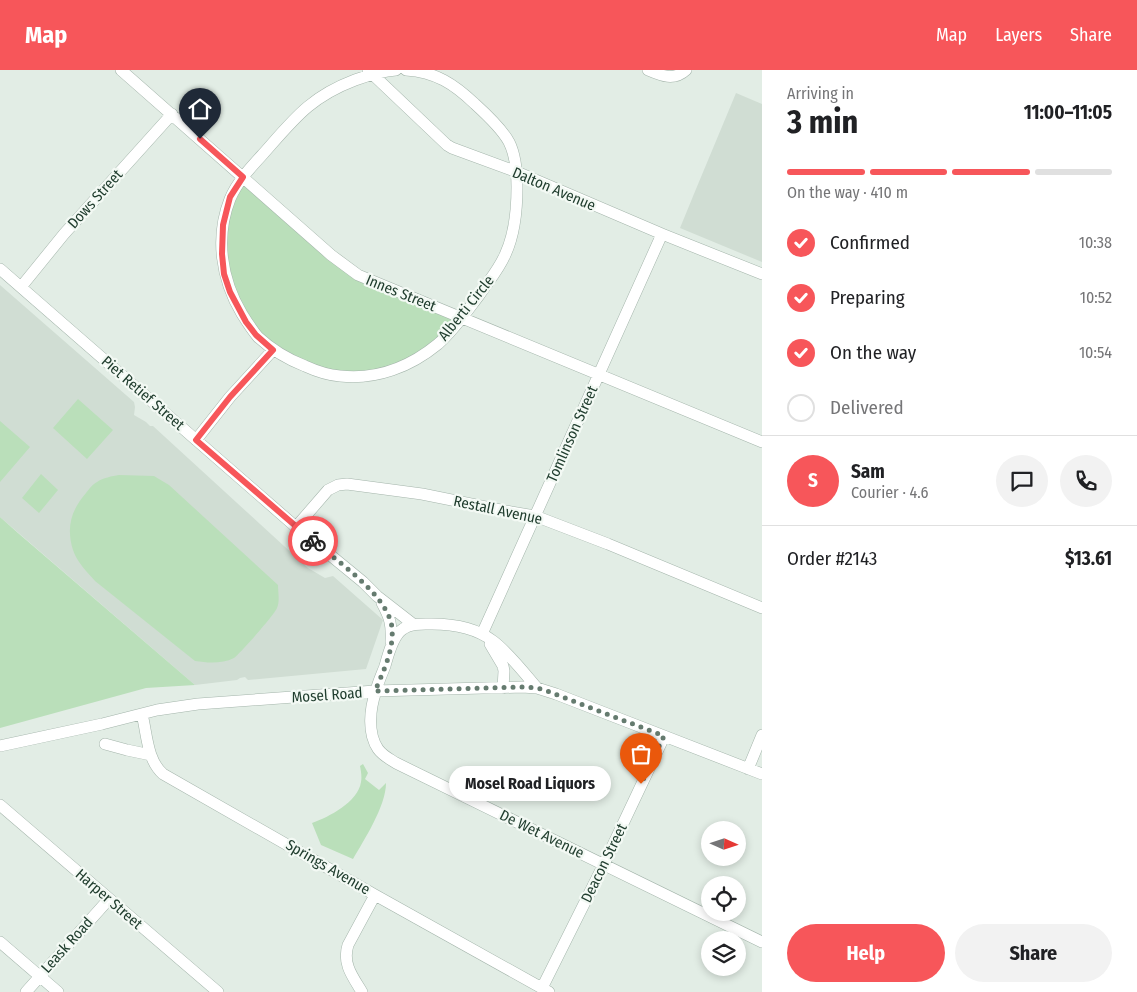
<!DOCTYPE html>
<html lang="en">
<head>
<meta charset="utf-8">
<style>
	:root { --surface:#fff; --page:#f2f2f2; --text:#202124; --muted:#757577; --line:#e0e0e0; --accent:#f7565a }
	body { margin:0; font-family:"Fira Sans Condensed",sans-serif; background:var(--page); color:var(--text); height:100vh; display:flex; flex-direction:column; font-size:19px; white-space:nowrap }
	* { box-sizing:border-box; margin:0 }
	p { font-size:16px; color:var(--muted) }
	.icon { flex:none; width:28px; height:28px; fill:none; stroke:currentColor; stroke-width:2; stroke-linecap:round; stroke-linejoin:round }
	.map { position:relative; flex:1; overflow:hidden }
	.details { display:flex; flex-direction:column; background:var(--surface); width:375px }
	.details>* { flex:none }
	.needle { width:32px; rotate:93deg }
	.controls { position:absolute; left:701px; top:751px; display:grid; gap:10px }
	.controls a { display:grid; place-items:center; width:45px; height:45px; border-radius:50%; background:var(--surface); box-shadow:0 2px 8px #0003; font-size:25px }
	.pin { position:absolute; display:grid; place-items:center; width:42px; height:42px; color:#fff; margin:-51px -21px; border-radius:50% 50% 50% 0; rotate:-45deg; box-shadow:0 0 5px #0007 }
	.pin .icon { rotate:45deg }
	.courier { position:absolute; display:grid; place-items:center; width:50px; height:50px; margin:-25px; border:4px solid #f7565a; border-radius:50%; background:#fff; color:#222; box-shadow:0 1px 6px #0007 }
	.bubble { position:absolute; height:35px; border-radius:18px; background:var(--surface); box-shadow:0 2px 8px #0003; font-size:16px; font-weight:700; line-height:35px; text-align:center }
	.overview em { font-style:normal; font-weight:700 }
	.overview div { display:flex; flex-direction:column-reverse }
	.overview { display:flex; align-items:center; justify-content:space-between; height:85px; padding:0 25px }
	h1 { font-size:32px; font-weight:700; line-height:38px }
	.bar { display:grid; grid-template-columns:repeat(4,1fr); gap:8px 5px; align-content:center; height:60px; padding:0 25px }
	.bar i { height:6px; border-radius:4px; background:var(--line) }
	.bar .active { background:var(--accent) }
	.bar p { grid-column:span 4 }
	.line { display:flex; align-items:center; gap:12px; padding:0 25px; border-top:1px solid var(--line) }
	.line div { flex:1 }
	.round { display:grid; place-items:center; flex:none; width:52px; height:52px; border-radius:26px; background:var(--page) }
	ol { padding:0 25px; list-style:none }
	li { display:flex; align-items:center; gap:15px; height:55px }
	li p { margin-inline-start:auto }
	li .icon { padding:5px; border-radius:50%; background:var(--accent); color:#fff; stroke-width:4 }
	li:last-child { color:var(--muted) }
	li i { width:28px; height:28px; border:2px solid var(--line); border-radius:50% }
	.primary-button { display:flex; gap:10px; margin-top:auto; padding:10px 25px }
	.primary-button a { flex:1; height:58px; border-radius:30px; background:var(--accent); color:#fff; font-size:20px; font-weight:700; line-height:58px; text-align:center }
	.primary-button a+a { background:var(--page); color:var(--text) }
	header { display:flex; align-items:center; gap:30px; box-sizing:border-box; height:70px; padding:0 25px; background:var(--accent); color:#fff }
	header strong { font-size:24px }
	nav { display:flex; gap:28px; margin-inline-start:auto; font-size:18px }
	main { display:flex; flex:1; min-height:0 }
	.map>svg:first-child { display:block }
</style>
</head>
<body>
<header>
<strong>Map</strong>
<nav><a>Map</a><a>Layers</a><a>Share</a></nav>
</header>
<main>
<div class="map">
<svg width="762" height="922" viewBox="0 0 762 922">
	<rect width="100%" height="100%" fill="#e2ede5"/>
	<!-- built -->
	<path fill="#d0ddd3" d="M736 23 762 34V192L680 158 696 119Z
		M0 215 134 332 135 337 134 345 146 352 150 356H153L308 498 325 508 333 506 383 550 366 599 248 610 245 607 240 608 237 610 195 615 0 447Z"/>
	<!-- green -->
	<path fill="#badfba" d="M238 104 345 200 460 248 432 275 395 299 322 304 255 267 222 194 228 126Z
		M78 329 113 360 87 389 53 358Z
		M0 351 30 377 0 412Z
		M41 404 58 420 39 443 22 428Z
		M119 405 154 406 169 415 278 515C278 521 280 532 277 538 275 544 239 585 234 588 222 594 208 593 195 591L95 511C87 502 77 492 73 480 66 458 71 440 86 423 89 419 93 414 97 412 103 408 112 406 119 405Z
		M0 447 18 463 195 615 146 618 0 658Z
		M363 694 368 703 365 709 379 720 386 713C386 736 364 770 353 789L321 775 312 753C329 747 358 732 361 712 362 707 361 701 360 696Z"/>
	<g fill="none" stroke-linecap="round" stroke-linejoin="round">
		<!-- minor casing -->
		<g stroke="#a4b5ab" stroke-width="12">
			<path id="minor" d="M121 0 331 185 358 205 762 372
				M368 0 447 75 452 78 517 102 662 164 762 204
				M396 0C381 1 369 5 355 10 310 27 294 49 263 84 251 97 237 112 230 129 215 167 221 209 242 244 247 252 252 260 258 267 272 280 287 289 305 296 316 301 327 305 340 306 376 310 410 297 438 274 454 260 467 241 480 224 488 212 499 199 505 185 515 164 517 140 517 117 517 102 516 86 509 72 502 59 486 44 475 34 454 14 436 2 406 0
				M648 0C662 6 674 11 686 0
				M0 199 296 457 363 512 377 526 413 554
				M21 217 64 164 172 44
				M196 370 230 327 273 280
				M296 457 328 420 338 415 347 414 422 424 511 442 535 446 608 474 762 538
				M382 533C390 548 392 554 391 572
				M482 564 662 164
				M490 574 503 596 504 601 503 618
				M537 618C525 604 508 582 493 571 476 558 453 554 432 554 422 554 411 553 403 559 393 565 388 585 385 596 382 604 378 612 376 621 370 638 367 663 378 679 383 686 390 689 396 693L762 872
				M142 644C147 664 147 690 163 704L375 825 549 922
				M105 674 127 680 151 685
				M0 676 102 654 157 640 198 634 375 621 522 617 537 618 556 624 762 704
				M748 699 762 665
				M0 735 218 922
				M0 872 58 922
				M542 918 604 794 664 667
				M26 922 109 829
				M362 922C353 907 342 894 348 875L375 825"/>
		</g>
		<!-- minor -->
		<use href="#minor" stroke="#fff" stroke-width="11"/>
	</g>
	<g fill="none" stroke-linecap="round" stroke-linejoin="round">
		<!-- done -->
		<path stroke="#657b6f" stroke-width="5" stroke-dasharray="0 9" d="M313 471C337 491 389 526 392 558 394 580 383 602 375 621L522 617 537 618 547 621 664 666 641 714"/>
		<!-- route -->
		<path stroke="#f7565a" stroke-width="6" d="M200 69 243 107 230 127 223 155 222 184 224 204 230 222 246 252 256 265 273 280 230 327 196 370 313 471"/>
	</g>
	<g text-anchor="middle" dominant-baseline="central" stroke-width="4.5" stroke-linejoin="round" paint-order="stroke">
		<!-- street labels -->
		<g font-size="15" fill="#213e2f" stroke="#f3f9f4">
			<text transform="translate(554 119) rotate(23)">Dalton Avenue</text>
			<text transform="translate(95 129) rotate(-48)">Dows Street</text>
			<text transform="translate(401 223) rotate(22)">Innes Street</text>
			<text transform="translate(466 238) rotate(-51)">Alberti Circle</text>
			<text transform="translate(143 323) rotate(41)">Piet Retief Street</text>
			<text transform="translate(572 364) rotate(-66)">Tomlinson Street</text>
			<text transform="translate(498 440) rotate(12)">Restall Avenue</text>
			<text transform="translate(327 625) rotate(-4)">Mosel Road</text>
			<text transform="translate(542 764) rotate(26)">De Wet Avenue</text>
			<text transform="translate(604 793) rotate(-64)">Deacon Street</text>
			<text transform="translate(328 797) rotate(30)">Springs Avenue</text>
			<text transform="translate(109 829) rotate(41)">Harper Street</text>
			<text transform="translate(67 875) rotate(-48)">Leask Road</text>
		</g>
	</g>
</svg>
<div class="controls">
<a><svg class="needle" viewBox="-14 -14 28 28"><path d="M0-13l5 13h-10z" fill="#e53935"/><path d="M0 13l5-13h-10z" fill="#757577"/></svg></a>
<a><svg class="icon" aria-label="locate" viewBox="0 0 24 24"><circle cx="12" cy="12" r="6"/><path d="M12 2v4M12 18v4M2 12h4M18 12h4"/></svg></a>
<a><svg class="icon" aria-label="layers" viewBox="0 0 24 24"><path d="M12 4l9 5-9 5-9-5zM3 14l9 5 9-5"/></svg></a>
</div>
<div class="pin" style="left:641px;top:714px;background:#ea580c"><svg class="icon" aria-label="bag" viewBox="0 0 24 24"><path d="M5 8h14l-1 12H6zM9 8a3 3 0 0 1 6 0"/></svg></div>
<div class="pin" style="left:200px;top:69px;background:#1f2937"><svg class="icon" aria-label="home" viewBox="0 0 24 24"><path d="M3 11l9-7 9 7M6 9v11h12V9"/></svg></div>
<div class="courier" style="left:313px;top:471px"><svg class="icon" aria-label="bike" viewBox="0 0 24 24"><circle cx="6" cy="16" r="4"/><circle cx="18" cy="16" r="4"/><path d="M6 16l4-8h5l3 8M10 8l3 8H6M13 5h3"/></svg></div>
<div class="bubble" style="left:449px;top:696px;width:162px">Mosel Road Liquors</div>
</div>
<section class="details">
<div class="overview"><div><h1>3 min</h1><p>Arriving in</p></div><em>11:00–11:05</em></div>
<div class="bar"><i class="active"></i><i class="active"></i><i class="active"></i><i></i><p>On the way · 410 m</p></div>
<ol>
<li><svg class="icon" aria-label="check" viewBox="0 0 24 24"><path d="M5 12l5 5 9-10"/></svg>Confirmed<p>10:38</p></li>
<li><svg class="icon" aria-label="check" viewBox="0 0 24 24"><path d="M5 12l5 5 9-10"/></svg>Preparing<p>10:52</p></li>
<li><svg class="icon" aria-label="check" viewBox="0 0 24 24"><path d="M5 12l5 5 9-10"/></svg>On the way<p>10:54</p></li>
<li><i></i>Delivered</li>
</ol>
<div class="line" style="height:90px"><b class="round" style="background:var(--accent);color:#fff">S</b><div><b>Sam</b><p>Courier · 4.6</p></div><a class="round"><svg class="icon" aria-label="chat" viewBox="0 0 24 24"><path d="M4 5h16v11H9l-5 4z"/></svg></a><a class="round"><svg class="icon" aria-label="phone" viewBox="0 0 24 24"><path d="M5 4h4l2 5-3 2q2 4 5 5l2-3 5 2v4C11 20 4 13 5 4z"/></svg></a></div>
<div class="line" style="height:65px"><div>Order #2143</div><b>$13.61</b></div>
<div class="primary-button"><a>Help</a><a>Share</a></div>
</section>
</main>
</body>
</html>
